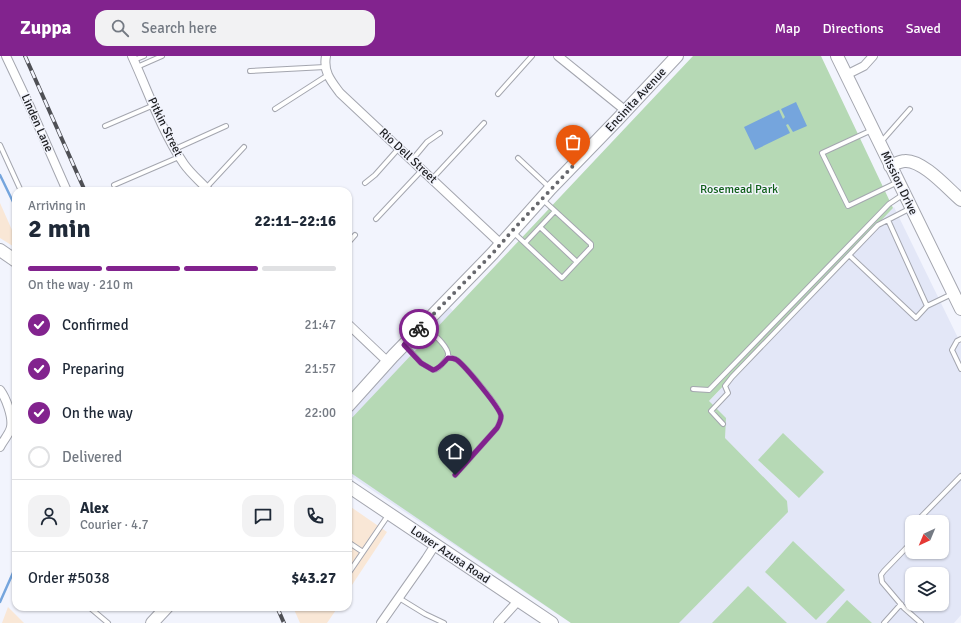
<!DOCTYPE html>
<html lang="en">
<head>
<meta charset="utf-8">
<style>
	:root { --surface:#fff; --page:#f2f2f3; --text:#1f2937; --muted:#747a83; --line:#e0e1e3; --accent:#82238e }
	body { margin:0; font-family:Signika,sans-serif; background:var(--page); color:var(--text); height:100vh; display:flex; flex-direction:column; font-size:15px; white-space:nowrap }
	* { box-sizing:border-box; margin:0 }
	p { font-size:13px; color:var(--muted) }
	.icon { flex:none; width:22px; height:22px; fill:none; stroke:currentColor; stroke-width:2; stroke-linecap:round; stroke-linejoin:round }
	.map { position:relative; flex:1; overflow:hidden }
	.side { position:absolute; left:12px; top:131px; width:340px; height:424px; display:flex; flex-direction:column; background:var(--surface); border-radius:12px; box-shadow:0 1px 3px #0004 }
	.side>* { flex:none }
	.needle { width:26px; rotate:224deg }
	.tools { position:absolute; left:905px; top:459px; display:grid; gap:8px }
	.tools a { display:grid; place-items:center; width:44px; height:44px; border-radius:8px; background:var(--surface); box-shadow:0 1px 3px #0004; font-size:20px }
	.pin { position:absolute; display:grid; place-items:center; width:34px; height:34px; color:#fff; margin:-41px -17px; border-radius:50% 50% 50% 0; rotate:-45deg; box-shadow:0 0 4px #0007 }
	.pin .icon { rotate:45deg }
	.courier { position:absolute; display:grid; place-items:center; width:40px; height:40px; margin:-20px; border:3px solid #82238e; border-radius:50%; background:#fff; color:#222; box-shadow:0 1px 5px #0007 }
	.overview em { font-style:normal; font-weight:800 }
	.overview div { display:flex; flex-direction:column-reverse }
	.overview { display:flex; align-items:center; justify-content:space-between; height:68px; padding:0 16px }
	h1 { font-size:26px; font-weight:800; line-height:30px }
	.bar { display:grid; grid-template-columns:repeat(4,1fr); gap:6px 4px; align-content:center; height:48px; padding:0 16px }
	.bar i { height:5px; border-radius:3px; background:var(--line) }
	.bar .selected { background:var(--accent) }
	.bar p { grid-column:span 4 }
	.line { display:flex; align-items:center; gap:10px; padding:0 16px; border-top:1px solid var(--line) }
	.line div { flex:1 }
	.round { display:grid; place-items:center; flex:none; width:42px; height:42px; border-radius:12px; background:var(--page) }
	ol { padding:0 16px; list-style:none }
	li { display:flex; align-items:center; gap:12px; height:44px }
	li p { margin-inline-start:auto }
	li .icon { padding:4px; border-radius:50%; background:var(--accent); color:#fff; stroke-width:4 }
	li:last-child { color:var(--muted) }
	li i { width:22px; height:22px; border:2px solid var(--line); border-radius:50% }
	header { display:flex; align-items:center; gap:24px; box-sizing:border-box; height:56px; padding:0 20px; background:var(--accent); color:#fff }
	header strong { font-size:19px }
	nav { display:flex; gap:22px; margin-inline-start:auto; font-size:14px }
	.search { width:280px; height:36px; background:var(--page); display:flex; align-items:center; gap:10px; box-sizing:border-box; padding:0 14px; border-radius:12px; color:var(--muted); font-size:15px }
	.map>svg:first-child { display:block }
</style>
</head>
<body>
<header>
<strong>Zuppa</strong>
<div class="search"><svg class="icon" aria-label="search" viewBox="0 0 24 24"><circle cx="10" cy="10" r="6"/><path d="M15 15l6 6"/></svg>Search here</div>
<nav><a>Map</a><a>Directions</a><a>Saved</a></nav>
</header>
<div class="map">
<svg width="961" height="567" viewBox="0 0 961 567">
	<rect width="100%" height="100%" fill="#f2f4fd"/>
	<!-- industrial -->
	<path fill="#f9e7d6" d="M0 147 16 183V192L0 182Z
		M348 449 387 476 348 535Z
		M8 551 24 567H2Z
		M293 551H338L327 567H300Z"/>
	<!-- built -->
	<path fill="#e3e7f7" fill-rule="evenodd" d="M894 151 961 288V559L954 567H571L348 418V350L444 246 629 429ZM912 466H942V496H912ZM912 518H942V548H912Z"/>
	<!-- green -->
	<path fill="#b6d9b5" d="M693 0H821L893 152 709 345 726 362 725 382 787 445 788 456 679 567H571L348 415V366Z
		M783 377 824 416 799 442 758 404Z
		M793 485 845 534 816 564 765 516Z
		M748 530 787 567H712Z
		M847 544 872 567H826Z"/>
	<!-- water -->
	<path fill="#75a5dd" d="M796 46 807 70 793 76 788 68 786 69 790 77 755 94 744 71 779 54 783 63 785 61 781 53Z"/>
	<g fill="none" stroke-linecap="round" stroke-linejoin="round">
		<!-- stream -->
		<path stroke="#75a5dd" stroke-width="2.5" d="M0 119 16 152
			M0 546 16 510"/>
		<!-- lane casing -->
		<g stroke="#a4a6af" stroke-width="6">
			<path id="lane" d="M134 4 144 0
				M137 11 162 0
				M250 15 325 11
				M498 38 532 0
				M275 53 328 19
				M105 70 154 49
				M872 74 822 97 848 150 898 126
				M881 86 910 53
				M0 89 21 135
				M175 93 226 70
				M518 102 549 131
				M412 104 427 86 440 77
				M432 123 484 67
				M365 127 375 119 399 92
				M114 129 179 101
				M206 132 244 91
				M376 163 422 114
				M540 171 577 206
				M513 176 562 222 591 191V188L542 143
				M348 187 355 179
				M525 187 555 155
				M849 199 916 262 927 250 888 164
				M927 250 952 238
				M961 283 957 285 952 294 961 313
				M406 290 421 307 433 314C437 314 440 311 443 307 445 305 447 303 448 300 450 291 431 276 425 270
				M448 301C451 302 454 302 457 304 465 310 500 351 501 360 501 365 499 368 497 372L455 419
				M693 333 709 334 889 148 904 138
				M723 368 711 355 728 337 725 330 732 321 878 169 911 152
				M916 466 961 420
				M912 477 911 487 884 515 881 519 882 526 904 552 921 567
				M348 486 363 496
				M348 518 389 458
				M399 542 425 558 444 567
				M89 551 108 567
				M884 567 901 548"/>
		</g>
		<!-- street casing -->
		<g stroke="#a4a6af" stroke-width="10">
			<path id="street" d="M6 0 31 53 67 135
				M132 0C148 35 162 76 184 108 191 118 201 126 209 135
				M326 0C323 16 331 25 340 37L501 188
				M558 0 626 55
				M846 19 864 10 873 0
				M348 268 388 306
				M0 334C6 342 13 361 11 371 10 377 3 385 0 391
				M381 567 426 503 435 489
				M498 567 518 545"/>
		</g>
		<!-- secondary casing -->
		<g stroke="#a4a6af" stroke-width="14">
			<path id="secondary" d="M837 0 961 253
				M890 110C895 108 900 105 905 105 923 104 948 133 961 144
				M0 194 16 205
				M348 350 393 300 493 197 551 132 617 64 677 0
				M348 430 552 567
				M152 567 167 551"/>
		</g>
		<!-- lane -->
		<use href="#lane" stroke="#fff" stroke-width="4"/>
		<!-- street -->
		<use href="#street" stroke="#fff" stroke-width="8"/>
		<!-- secondary -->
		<use href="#secondary" stroke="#fff" stroke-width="12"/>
		<!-- rail casing -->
		<g stroke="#4f5055" stroke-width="4">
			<path id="rail" d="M25 0 85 135
				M277 551 284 567"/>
		</g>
		<!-- rail -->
		<use href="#rail" stroke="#f2f4fd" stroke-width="2.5" stroke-dasharray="8" stroke-linecap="butt"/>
	</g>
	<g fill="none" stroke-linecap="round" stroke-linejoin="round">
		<!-- done -->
		<path stroke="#67686d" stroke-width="4" stroke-dasharray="0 7.2" d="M419 273 493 197 512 175 573 110"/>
		<!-- route -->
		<path stroke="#82238e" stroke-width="5" d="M419 273 404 289 421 307 433 314C439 313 444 306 448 302 451 302 454 302 457 304 465 310 500 352 501 360 501 365 499 368 497 372L455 419"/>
	</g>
	<g text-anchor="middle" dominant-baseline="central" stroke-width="3" stroke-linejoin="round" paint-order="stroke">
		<!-- street labels -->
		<g font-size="12" fill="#1c1d20" stroke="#f2f4fd">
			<text transform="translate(636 44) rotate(-47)">Encinita Avenue</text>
			<text transform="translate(37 67) rotate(66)">Linden Lane</text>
			<text transform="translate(165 71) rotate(64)">Pitkin Street</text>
			<text transform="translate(408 100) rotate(43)">Rio Dell Street</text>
			<text transform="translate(899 127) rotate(64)">Mission Drive</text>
			<text transform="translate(450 499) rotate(34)">Lower Azusa Road</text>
		</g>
		<!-- park labels -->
		<g font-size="12" fill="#0f5f19" stroke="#f2f4fd">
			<text x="739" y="133">Rosemead Park</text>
		</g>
	</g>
</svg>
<div class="tools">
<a><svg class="needle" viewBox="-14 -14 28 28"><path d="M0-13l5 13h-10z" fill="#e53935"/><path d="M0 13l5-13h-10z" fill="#747a83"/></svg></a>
<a><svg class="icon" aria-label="layers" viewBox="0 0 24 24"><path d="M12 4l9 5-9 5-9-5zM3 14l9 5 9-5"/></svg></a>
</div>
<div class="pin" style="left:573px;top:110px;background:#ea580c"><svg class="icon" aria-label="bag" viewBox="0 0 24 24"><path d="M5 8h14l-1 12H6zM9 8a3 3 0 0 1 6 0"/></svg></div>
<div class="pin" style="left:455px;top:419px;background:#1f2937"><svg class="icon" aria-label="home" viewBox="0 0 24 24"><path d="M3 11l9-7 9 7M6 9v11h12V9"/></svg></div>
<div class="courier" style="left:419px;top:273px"><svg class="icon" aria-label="bike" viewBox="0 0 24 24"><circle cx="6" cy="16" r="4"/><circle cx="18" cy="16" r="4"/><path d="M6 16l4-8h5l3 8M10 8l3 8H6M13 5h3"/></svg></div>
<section class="side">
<div class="overview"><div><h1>2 min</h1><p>Arriving in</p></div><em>22:11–22:16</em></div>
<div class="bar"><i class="selected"></i><i class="selected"></i><i class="selected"></i><i></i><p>On the way · 210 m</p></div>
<ol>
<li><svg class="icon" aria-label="check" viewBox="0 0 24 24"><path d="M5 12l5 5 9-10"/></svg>Confirmed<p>21:47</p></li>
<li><svg class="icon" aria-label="check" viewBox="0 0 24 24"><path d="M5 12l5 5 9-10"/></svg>Preparing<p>21:57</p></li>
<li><svg class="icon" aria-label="check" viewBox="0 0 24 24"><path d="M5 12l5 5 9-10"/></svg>On the way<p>22:00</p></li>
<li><i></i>Delivered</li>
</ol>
<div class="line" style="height:72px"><a class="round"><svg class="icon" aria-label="person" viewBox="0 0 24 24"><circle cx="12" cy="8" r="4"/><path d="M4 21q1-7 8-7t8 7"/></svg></a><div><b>Alex</b><p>Courier · 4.7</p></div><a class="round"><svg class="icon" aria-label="chat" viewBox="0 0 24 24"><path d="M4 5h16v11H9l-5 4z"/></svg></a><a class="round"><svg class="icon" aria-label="phone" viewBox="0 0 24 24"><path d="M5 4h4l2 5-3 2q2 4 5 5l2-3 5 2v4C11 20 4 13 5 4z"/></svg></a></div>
<div class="line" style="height:52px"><div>Order #5038</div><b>$43.27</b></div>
</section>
</div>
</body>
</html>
